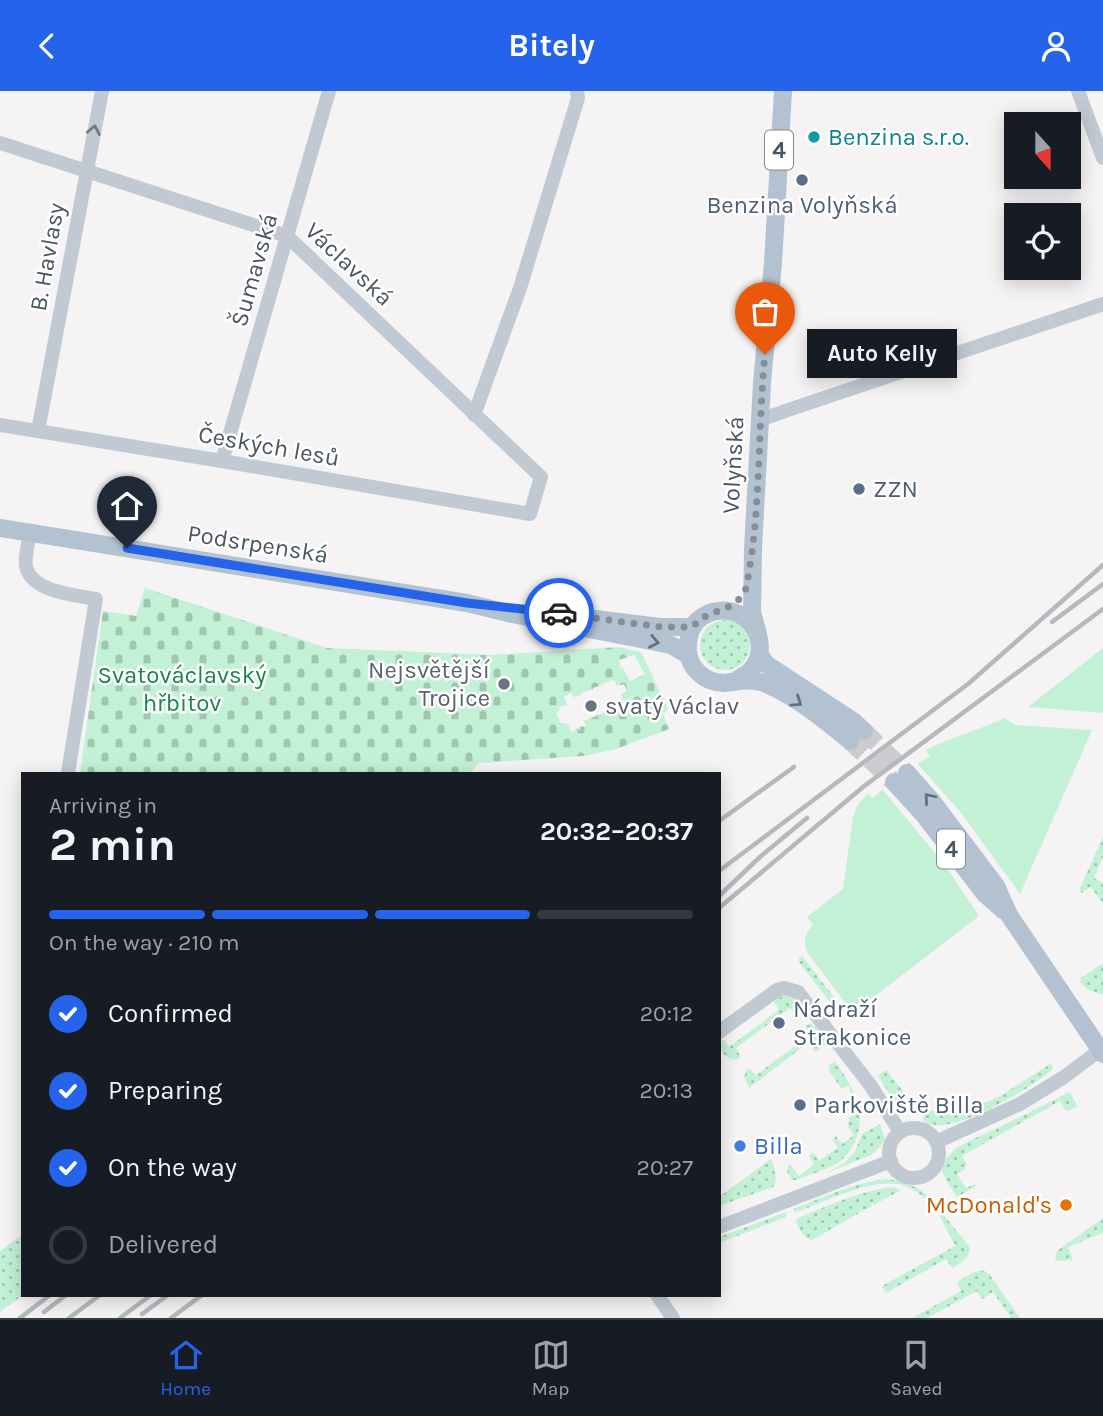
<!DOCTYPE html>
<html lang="en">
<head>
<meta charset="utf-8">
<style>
	:root { --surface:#171b24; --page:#20242c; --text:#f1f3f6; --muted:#9ea1a6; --line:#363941; --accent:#2563eb }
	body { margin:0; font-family:Karla,sans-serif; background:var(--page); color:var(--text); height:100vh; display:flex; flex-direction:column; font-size:26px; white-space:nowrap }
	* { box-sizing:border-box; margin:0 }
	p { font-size:23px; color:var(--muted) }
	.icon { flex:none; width:38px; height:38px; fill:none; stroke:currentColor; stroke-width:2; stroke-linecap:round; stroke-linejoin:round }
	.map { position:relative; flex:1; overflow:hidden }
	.sheet { position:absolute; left:21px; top:681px; width:700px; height:525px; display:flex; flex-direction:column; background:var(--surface); border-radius:0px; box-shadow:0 4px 18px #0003 }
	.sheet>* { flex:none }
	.needle { width:46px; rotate:159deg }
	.tools { position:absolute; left:1004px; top:21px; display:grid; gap:14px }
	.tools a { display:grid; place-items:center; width:77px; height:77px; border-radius:0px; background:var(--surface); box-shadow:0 4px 18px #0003; font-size:35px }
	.pin { position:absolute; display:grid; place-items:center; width:60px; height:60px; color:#fff; margin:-72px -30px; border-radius:50% 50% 50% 0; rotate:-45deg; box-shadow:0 0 7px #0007 }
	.pin .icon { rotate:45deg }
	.courier { position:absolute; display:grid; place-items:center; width:70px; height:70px; margin:-35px; border:5px solid #2563eb; border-radius:50%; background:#fff; color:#222; box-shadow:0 2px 9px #0007 }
	.bubble { position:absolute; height:49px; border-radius:0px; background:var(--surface); box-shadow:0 4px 18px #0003; font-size:23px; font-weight:700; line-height:49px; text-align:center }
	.summary em { font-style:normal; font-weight:700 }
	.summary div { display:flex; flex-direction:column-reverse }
	.summary { display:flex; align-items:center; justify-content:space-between; height:119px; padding:0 28px }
	h1 { font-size:46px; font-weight:700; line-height:52px }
	.bar { display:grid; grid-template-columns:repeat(4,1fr); gap:10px 7px; align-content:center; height:84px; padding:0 28px }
	.bar i { height:9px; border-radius:5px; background:var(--line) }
	.bar .on { background:var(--accent) }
	.bar p { grid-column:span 4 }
	ol { padding:0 28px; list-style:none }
	li { display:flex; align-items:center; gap:21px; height:77px }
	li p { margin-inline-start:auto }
	li .icon { padding:7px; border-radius:50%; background:var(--accent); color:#fff; stroke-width:4 }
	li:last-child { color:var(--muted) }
	li i { width:38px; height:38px; border:4px solid var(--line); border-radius:50% }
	header { display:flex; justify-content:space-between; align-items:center; height:91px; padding:0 28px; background:var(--accent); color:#fff; font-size:32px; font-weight:700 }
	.tabs { display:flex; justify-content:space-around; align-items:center; height:98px; border-top:2px solid var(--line); background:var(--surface); font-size:19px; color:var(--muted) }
	.tabs a { display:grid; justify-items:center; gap:4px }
	.tabs .on { color:var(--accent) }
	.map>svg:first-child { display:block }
</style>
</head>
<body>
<header><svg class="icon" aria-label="back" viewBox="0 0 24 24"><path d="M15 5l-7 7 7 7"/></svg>Bitely<svg class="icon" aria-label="person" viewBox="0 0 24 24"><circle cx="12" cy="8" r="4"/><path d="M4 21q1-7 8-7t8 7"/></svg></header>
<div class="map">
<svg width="1103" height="1227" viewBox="0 0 1103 1227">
	<defs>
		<pattern id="grass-dots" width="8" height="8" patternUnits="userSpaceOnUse" patternTransform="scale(1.75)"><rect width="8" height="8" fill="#c3f1d5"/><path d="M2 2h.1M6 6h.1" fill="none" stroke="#a0c6b0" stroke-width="1.8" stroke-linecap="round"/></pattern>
		<pattern id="cemetery-stones" width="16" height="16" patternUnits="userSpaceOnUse" patternTransform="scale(1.75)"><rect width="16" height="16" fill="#c3f1d5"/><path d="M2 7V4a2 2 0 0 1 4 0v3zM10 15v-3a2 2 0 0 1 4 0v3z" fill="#a0c6b0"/></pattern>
	</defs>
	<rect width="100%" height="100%" fill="#f5f3f3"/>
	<!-- grass -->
	<path fill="url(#grass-dots)" d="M700 554a25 25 0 1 1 50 0a25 25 0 1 1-50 0Z
		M1103 746V765L1094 787 1103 792V813L1091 796 1081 802 1080 797Z
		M802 865 837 910V912L833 915 799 871V867Z
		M1103 872V904L1087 898 1080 891 1081 887Z
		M783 905C792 905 799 909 801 918L798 924H795L790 917 736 957 740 965 739 968C729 970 724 965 720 957L721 950 724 949 729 956 779 919 774 911 777 907Z
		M811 933 817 936 828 952 815 961 808 952 749 997 744 986 747 978H750L756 984 810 944 805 935Z
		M835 970C852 995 868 1020 855 1051 851 1059 846 1066 838 1072 826 1079 811 1083 797 1089H792L787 1080 788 1075 790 1073 799 1085 814 1073 809 1065 813 1062 819 1070 838 1056 832 1048 836 1045 842 1053 854 1044 848 1036 849 1026 857 1023 849 995 841 997 829 980V975Z
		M1050 973 1053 975 1052 979C1027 999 980 1027 949 1033 942 1035 934 1034 927 1033L923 1029V1021L925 1019 950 1022 974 1017 1002 1004Z
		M886 979 903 1000V1008L896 1013 878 985Z
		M1070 1001 1077 1015 1068 1020 1067 1019H1065L1060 1010 962 1065 967 1074 965 1076 966 1077 957 1083 966 1097 975 1093 976 1095 957 1106 947 1091 942 1079 945 1069 955 1058 969 1050 1004 1034Z
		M880 1033 885 1048 880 1056 871 1064 827 1082 844 1072 851 1065 855 1060 862 1043Z
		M771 1068C774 1076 779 1088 773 1096L719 1115V1106Z
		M887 1088C908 1091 925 1098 938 1115L934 1116C926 1108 919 1101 908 1096 877 1083 827 1110 797 1121H795L793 1118C823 1106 855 1091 887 1088Z
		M892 1096 901 1099 885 1108 882 1107 883 1109 874 1114 872 1112 871 1113 872 1115 863 1120 860 1118 861 1121 812 1149C805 1148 797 1136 796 1129L800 1126C830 1114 860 1100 892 1096Z
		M786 1121V1126L719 1152V1146Z
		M943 1123 969 1155C971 1168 961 1172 952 1177L946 1168 886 1202 882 1195 955 1155 940 1125Z
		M1103 1127V1142L1068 1156 1073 1168 1064 1170 1055 1169 1057 1160Z
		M23 1145V1204L0 1221V1160L19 1146Z
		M982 1179 989 1183 1020 1227H1011L993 1201 982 1208 977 1200 927 1227H912L961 1200 957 1191 972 1182Z"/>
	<!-- cemetery -->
	<path fill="url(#cemetery-stones)" fill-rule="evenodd" d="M145 497 327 557 492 564 619 556 641 561 668 618 663 623 669 638 616 658 584 665 479 672 470 682H80L103 520 136 525ZM634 564 645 583 630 590 623 577 620 576 619 569ZM614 589 617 595 624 593 627 600 621 603 624 611 614 617 584 630 586 635 580 636V639L577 637 572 642 568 633 559 631 560 629 556 623 560 618 559 616 567 614 564 606 571 602 574 607 576 604 577 606 585 600 586 601 593 598V597L602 594V593Z"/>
	<!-- green -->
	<path fill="#c3f1d5" d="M1103 557V622L1028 616Z
		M1005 627 1015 634 1092 639 1020 803 962 723 918 673 930 665 926 659C951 646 979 639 1005 627Z
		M883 699 944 773 979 825 853 922 807 861C803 851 805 842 813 834L807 826 843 798 853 726 857 715 868 702 872 707Z"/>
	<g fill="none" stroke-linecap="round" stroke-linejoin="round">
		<!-- major-tunnel -->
		<path stroke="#caccce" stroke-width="18" stroke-dasharray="18 9" stroke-linecap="butt" d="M864 640 907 682
			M850 650 894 691"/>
		<!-- minor -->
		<path stroke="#c1cad2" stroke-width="14" d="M1078 0 1103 67
			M0 52 287 145 541 386 530 423 222 370 0 334
			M474 324 520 197 578 7 577 0
			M760 329 794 317 1103 213
			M38 340 102 0
			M222 370 329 0
			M30 442C29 450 24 467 26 475 31 501 75 504 96 508L68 682
			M719 941 777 899 784 897 798 901 871 995 900 1041
			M889 1062a25 25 0 1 1 50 0a25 25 0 1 1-50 0Z
			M936 1051 1020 1013 1064 986 1100 959
			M719 1136 891 1070
			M657 1204 673 1227"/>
		<!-- major -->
		<path stroke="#b3c2d1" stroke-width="18" d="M0 437 467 512 512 523 671 554 688 564
			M595 528 660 536H693
			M758 543 752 521 753 458 762 292 773 172 783 0
			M759 563 766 573 853 630 864 640
			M737 589C741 586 747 583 750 580 765 565 762 540 746 528 732 516 710 517 697 530 690 537 687 550 688 560 689 578 706 592 724 592 735 591 745 588 756 590 761 591 767 593 771 595 797 607 829 632 850 650
			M907 682 931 709 996 795 1009 824 1103 963
			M894 691 924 724 985 803 1003 819"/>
		<!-- rail -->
		<path stroke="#b5b8bd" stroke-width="4.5" d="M1052 531 1103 493
			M719 730 794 676
			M719 780 968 593 1103 474
			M719 805 761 765 807 727
			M719 817 863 696 1103 518
			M44 1221 66 1204
			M142 1223 168 1204
			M20 1227 50 1204
			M69 1227 100 1204
			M120 1227 151 1204
			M171 1227 202 1204"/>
	</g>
	<!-- one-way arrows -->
	<defs><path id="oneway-chevron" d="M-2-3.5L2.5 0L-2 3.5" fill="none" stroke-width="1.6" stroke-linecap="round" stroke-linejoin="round" transform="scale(1.75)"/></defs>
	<use stroke="#6e7983" href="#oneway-chevron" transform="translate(94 39) rotate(-79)"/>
	<g stroke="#64717d">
		<use href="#oneway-chevron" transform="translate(654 551) rotate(11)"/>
		<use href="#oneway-chevron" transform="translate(797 611) rotate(34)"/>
		<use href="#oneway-chevron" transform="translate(929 707) rotate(-130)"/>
	</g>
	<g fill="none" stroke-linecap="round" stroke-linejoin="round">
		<!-- done -->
		<path stroke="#868d94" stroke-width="7" stroke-dasharray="0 12.6" d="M559 522 660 536H693C708 517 727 523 742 505 748 498 748 484 750 474 761 406 758 333 765 263"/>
		<!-- route -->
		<path stroke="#2563eb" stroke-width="9" d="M127 457 467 512 559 522"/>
	</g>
	<!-- markers -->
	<circle fill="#0f9aa8" stroke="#fff" stroke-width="2.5" cx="814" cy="46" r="7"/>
	<g fill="#5c6f8a" stroke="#fff" stroke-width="2.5">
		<circle cx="802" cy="89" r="7"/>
		<circle cx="859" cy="398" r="7"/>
		<circle cx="779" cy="932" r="7"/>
		<circle cx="800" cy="1014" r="7"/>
	</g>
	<g fill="#6b7280" stroke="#fff" stroke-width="2.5">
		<circle cx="504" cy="593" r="7"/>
		<circle cx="591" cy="615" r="7"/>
	</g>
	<circle fill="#3f7fe0" stroke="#fff" stroke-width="2.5" cx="740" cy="1055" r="7"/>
	<circle fill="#e8710a" stroke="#fff" stroke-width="2.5" cx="1066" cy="1114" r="7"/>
	<g text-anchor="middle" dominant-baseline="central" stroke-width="5" stroke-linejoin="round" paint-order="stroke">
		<!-- shield labels -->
		<g fill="#fff" stroke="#808990" stroke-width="2">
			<rect x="765" y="39.5" width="28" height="39" rx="5"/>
			<rect x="937" y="738.5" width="28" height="39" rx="5"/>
		</g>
		<g font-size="23" font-weight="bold" fill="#4a5661">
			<text x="779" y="59">4</text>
			<text x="951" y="758">4</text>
		</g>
		<!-- culture labels -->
		<g font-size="24" fill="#0d838f" stroke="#fff" text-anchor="start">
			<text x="828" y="46">Benzina s.r.o.</text>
		</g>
		<!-- service labels -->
		<g font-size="24" fill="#4e5e75" stroke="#fff" text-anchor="start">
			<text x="802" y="114" text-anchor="middle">Benzina Volyňská</text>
			<text x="873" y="398">ZZN</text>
			<text x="793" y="918">Nádraží<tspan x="793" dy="28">Strakonice</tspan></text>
			<text x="814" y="1014">Parkoviště Billa</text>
		</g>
		<!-- street labels -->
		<g font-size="24" fill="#4a5661" stroke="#fff">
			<text transform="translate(47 166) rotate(-80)">B. Havlasy</text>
			<text transform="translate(349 173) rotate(43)">Václavská</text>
			<text transform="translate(254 179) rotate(-74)">Šumavská</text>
			<text transform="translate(269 355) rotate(10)">Českých lesů</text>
			<text transform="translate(733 374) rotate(-87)">Volyňská</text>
			<text transform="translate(258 453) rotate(9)">Podsrpenská</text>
		</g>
		<!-- worship labels -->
		<g font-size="24" fill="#5b616d" stroke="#fff" text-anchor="end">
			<text x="490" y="579">Nejsvětější<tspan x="490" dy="28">Trojice</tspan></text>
			<text x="605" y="615" text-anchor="start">svatý Václav</text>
		</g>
		<!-- park labels -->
		<g font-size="24" fill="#17864f" stroke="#fff">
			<text x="182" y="584">Svatováclavský<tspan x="182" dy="28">hřbitov</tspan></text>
		</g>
		<!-- shop labels -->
		<g font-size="24" fill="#366cbe" stroke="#fff" text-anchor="start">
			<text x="754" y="1055">Billa</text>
		</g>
		<!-- food labels -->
		<g font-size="24" fill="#c56008" stroke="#fff" text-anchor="end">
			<text x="1052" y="1114">McDonald's</text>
		</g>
	</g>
</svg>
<div class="tools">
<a><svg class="needle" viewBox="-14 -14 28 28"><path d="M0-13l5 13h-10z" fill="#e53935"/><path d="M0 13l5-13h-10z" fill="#9ea1a6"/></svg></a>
<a><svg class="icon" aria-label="locate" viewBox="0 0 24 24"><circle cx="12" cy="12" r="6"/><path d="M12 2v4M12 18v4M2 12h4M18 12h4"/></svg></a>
</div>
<div class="pin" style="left:765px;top:263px;background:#ea580c"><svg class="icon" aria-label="bag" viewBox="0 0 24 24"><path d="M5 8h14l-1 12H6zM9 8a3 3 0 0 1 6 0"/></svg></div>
<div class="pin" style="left:127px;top:457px;background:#1f2937"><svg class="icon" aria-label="home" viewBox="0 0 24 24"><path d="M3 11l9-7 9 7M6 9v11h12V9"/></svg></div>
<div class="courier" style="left:559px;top:522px"><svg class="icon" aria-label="car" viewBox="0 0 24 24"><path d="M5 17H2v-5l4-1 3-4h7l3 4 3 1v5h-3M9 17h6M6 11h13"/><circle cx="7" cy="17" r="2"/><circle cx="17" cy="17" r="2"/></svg></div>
<div class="bubble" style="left:807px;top:238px;width:150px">Auto Kelly</div>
<section class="sheet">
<div class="summary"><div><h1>2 min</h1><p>Arriving in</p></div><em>20:32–20:37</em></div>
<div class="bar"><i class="on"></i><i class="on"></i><i class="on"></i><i></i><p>On the way · 210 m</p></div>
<ol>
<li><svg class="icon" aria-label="check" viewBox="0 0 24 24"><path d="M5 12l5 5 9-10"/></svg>Confirmed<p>20:12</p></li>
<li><svg class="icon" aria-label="check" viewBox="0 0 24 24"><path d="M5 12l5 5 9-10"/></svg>Preparing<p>20:13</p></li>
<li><svg class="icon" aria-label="check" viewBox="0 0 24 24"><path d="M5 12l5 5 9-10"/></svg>On the way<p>20:27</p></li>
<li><i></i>Delivered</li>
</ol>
</section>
</div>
<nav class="tabs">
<a class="on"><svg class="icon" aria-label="home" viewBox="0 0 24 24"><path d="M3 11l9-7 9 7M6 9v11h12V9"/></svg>Home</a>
<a><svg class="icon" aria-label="map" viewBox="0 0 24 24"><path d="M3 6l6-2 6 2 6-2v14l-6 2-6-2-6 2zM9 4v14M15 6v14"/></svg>Map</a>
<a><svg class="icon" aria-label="saved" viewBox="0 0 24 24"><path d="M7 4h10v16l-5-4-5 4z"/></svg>Saved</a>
</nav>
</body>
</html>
